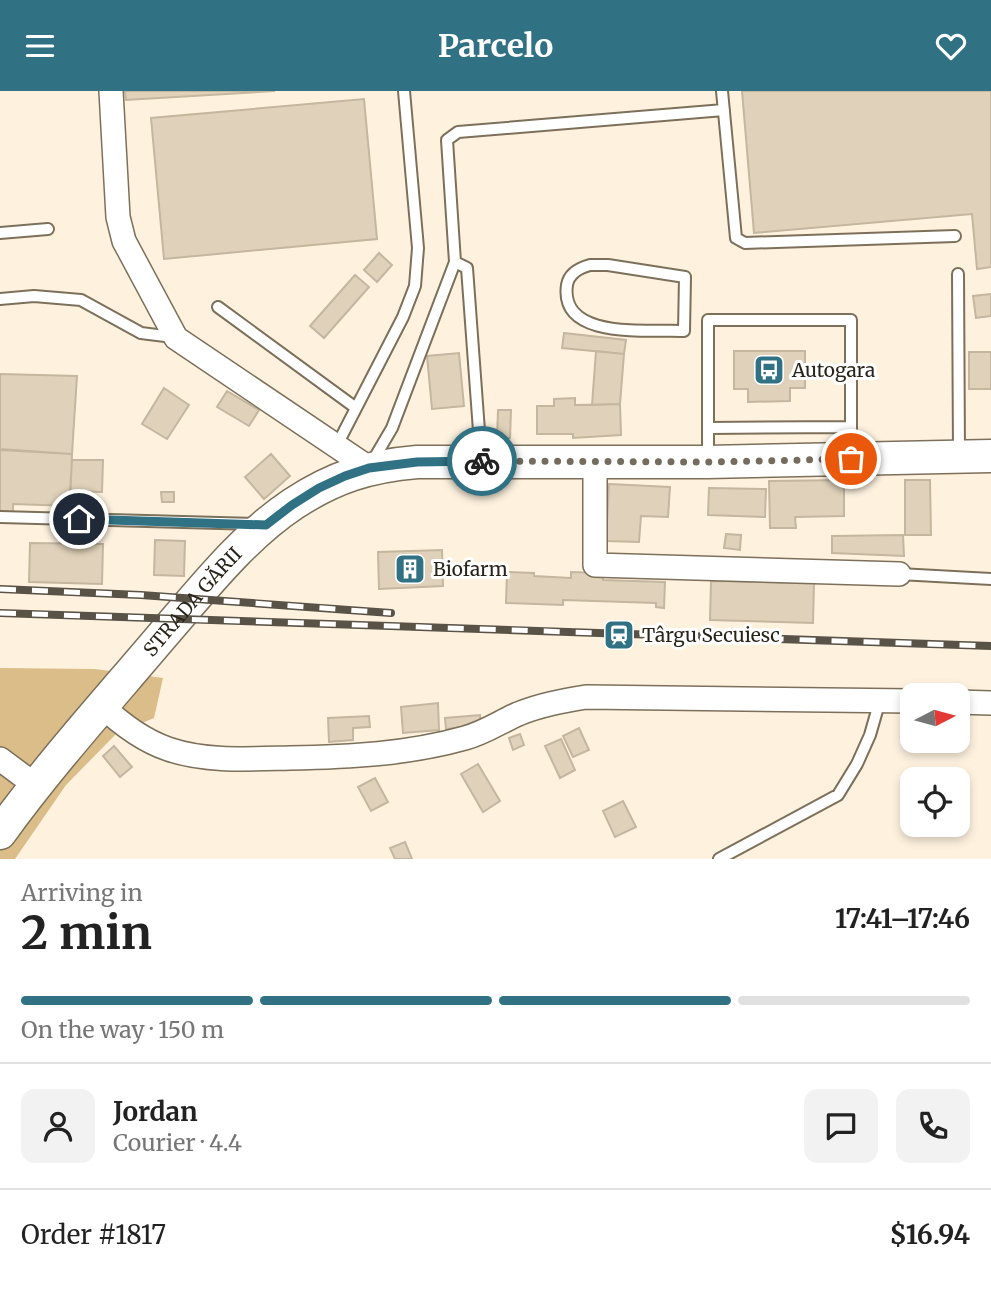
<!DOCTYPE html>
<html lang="en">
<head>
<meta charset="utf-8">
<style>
	:root { --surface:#fff; --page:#f2f2f2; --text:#222; --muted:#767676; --line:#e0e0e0; --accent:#307284 }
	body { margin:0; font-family:Merriweather,serif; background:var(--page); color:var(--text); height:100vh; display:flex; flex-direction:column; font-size:26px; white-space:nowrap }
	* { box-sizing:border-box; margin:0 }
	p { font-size:23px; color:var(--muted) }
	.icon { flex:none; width:38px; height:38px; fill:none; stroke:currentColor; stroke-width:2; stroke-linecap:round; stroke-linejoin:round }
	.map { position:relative; height:768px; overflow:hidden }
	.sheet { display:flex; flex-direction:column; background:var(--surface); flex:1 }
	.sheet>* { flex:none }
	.needle { width:46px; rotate:84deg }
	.tools { position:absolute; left:900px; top:592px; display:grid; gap:14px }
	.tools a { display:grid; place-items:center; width:70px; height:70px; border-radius:14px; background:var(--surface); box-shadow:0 4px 10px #0003; font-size:35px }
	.pin { position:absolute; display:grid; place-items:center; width:60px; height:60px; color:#fff; margin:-30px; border:4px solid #fff; border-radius:50%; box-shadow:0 2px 7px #0007 }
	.courier { position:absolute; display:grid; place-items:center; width:70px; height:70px; margin:-35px; border:5px solid #307284; border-radius:50%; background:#fff; color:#222; box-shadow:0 2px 9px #0007 }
	.overview em { font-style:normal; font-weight:700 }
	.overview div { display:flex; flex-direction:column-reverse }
	.overview { display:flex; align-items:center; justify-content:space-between; height:119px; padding:0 21px }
	h1 { font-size:46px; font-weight:700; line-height:52px }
	.bar { display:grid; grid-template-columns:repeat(4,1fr); gap:10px 7px; align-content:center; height:84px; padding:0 21px }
	.bar i { height:9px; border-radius:5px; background:var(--line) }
	.bar .selected { background:var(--accent) }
	.bar p { grid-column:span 4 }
	.line { display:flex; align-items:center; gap:18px; padding:0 21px; border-top:2px solid var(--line) }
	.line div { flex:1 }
	.round { display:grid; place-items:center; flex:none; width:74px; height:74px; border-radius:14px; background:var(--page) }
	header { display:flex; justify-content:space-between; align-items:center; height:91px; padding:0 21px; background:var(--accent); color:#fff; font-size:32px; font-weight:700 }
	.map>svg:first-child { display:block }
</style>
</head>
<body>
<header><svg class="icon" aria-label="menu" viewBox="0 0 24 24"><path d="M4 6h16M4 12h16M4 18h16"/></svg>Parcelo<svg class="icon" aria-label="heart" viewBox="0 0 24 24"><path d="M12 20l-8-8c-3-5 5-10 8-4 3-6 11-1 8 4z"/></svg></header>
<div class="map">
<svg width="991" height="768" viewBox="0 0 991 768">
	<rect width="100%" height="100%" fill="#fef2df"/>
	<!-- green -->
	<path fill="#dabd88" d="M0 577 95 578 163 587 154 627 116 643 66 694 15 768H0Z"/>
	<!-- building -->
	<path fill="#e0d2ba" stroke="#c4b69f" stroke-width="2" d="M125 0H275L126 9Z
		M742 0H991V176L977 178 972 123 754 142Z
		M364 8 377 148 164 168 151 27Z
		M379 162 392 174 377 191 364 179Z
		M355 184 369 196 324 247 310 235Z
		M991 203V225L976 227 973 205Z
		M564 242 626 249 624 263 562 257Z
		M596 260 624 263 620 313 592 314Z
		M734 260H805V297H790V310L748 311V298H734Z
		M969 261H991V298H969Z
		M459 262 464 315 432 318 427 265Z
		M0 283 77 285 72 363 0 358Z
		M164 297 189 314 167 348 142 333Z
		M227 300 259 319 249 335 217 316Z
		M575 307V314L620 313 621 344 573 347V343H537V315H554V308Z
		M498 319H511L510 347H497Z
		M0 359 72 363 70 415 13 413V421H0Z
		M271 363 290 385 264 408 245 386Z
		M72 369H103L102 401 70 400Z
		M844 389V425L795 426 796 437H770L769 390Z
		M905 389H930L931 444H905Z
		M609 393 670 396 668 426 641 425 639 451 606 450Z
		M709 397 766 398 765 426 708 424Z
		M161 401H174V411H162Z
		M726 443 741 444 740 459 724 457Z
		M903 444 904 465 832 462V445Z
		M155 449 185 450 184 485 154 484Z
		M30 452 103 453 102 493 29 491Z
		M442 459 443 495 379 498 378 461Z
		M507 481 534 482V485L571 487V481L603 482V489L665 491 664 517 656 516V512L563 509V514L506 512Z
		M711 490 814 492 813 532 710 529Z
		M438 612 439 639 403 642 401 616Z
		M480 624 481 634 446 638 445 627Z
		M369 625 370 636 353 637V649L329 651 328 627Z
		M579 637 589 659 573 666 563 645Z
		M520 643 524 654 513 659 509 647Z
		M561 648 575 679 560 687 545 655Z
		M114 655 132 676 120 686 103 665Z
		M478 673 500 710 483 721 461 683Z
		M375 687 388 711 371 720 358 696Z
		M623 710 636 736 615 746 603 720Z
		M405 751 412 768H395L390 757Z"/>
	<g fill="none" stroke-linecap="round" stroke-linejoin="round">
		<!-- service casing -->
		<g stroke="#7c705a" stroke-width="14">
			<path id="service" d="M722 0 736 147 745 152 955 145
				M0 142 48 138
				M590 174H608L685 186 684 240C650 238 559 250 567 194 569 182 579 177 590 174Z
				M958 183 959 362
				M0 208 34 205 81 209 141 242 173 246
				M218 216 356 317
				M708 337 851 336
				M336 356 403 226 415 195 418 157 404 0
				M481 367 467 177 455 171 447 49 458 41 724 19
				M708 368V229H851V365
				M372 371 392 337 455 171
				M0 426 256 433
				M899 483 991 488
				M719 768 838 704 857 673 870 644 880 609"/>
		</g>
		<!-- minor casing -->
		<g stroke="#7c705a" stroke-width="26">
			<path id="minor" d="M111 0 118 126 124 150 176 247 369 377
				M595 371V474L899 483
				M957 611 991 612
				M101 614C121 633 142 649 168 658 206 671 250 668 290 667 349 666 408 663 465 647 484 642 500 631 518 623 540 614 562 610 586 606L912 610
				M0 668 35 694"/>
		</g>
		<!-- secondary casing -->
		<g stroke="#7c705a" stroke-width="35">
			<g id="secondary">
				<path id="s1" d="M0 742C50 673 107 610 162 545 202 499 242 447 293 413 334 386 369 375 417 371H708L991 365"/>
			</g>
		</g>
		<!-- service -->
		<use href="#service" stroke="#fff" stroke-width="10"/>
		<!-- minor -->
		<use href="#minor" stroke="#fff" stroke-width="23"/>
		<!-- secondary -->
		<use href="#secondary" stroke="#fff" stroke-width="32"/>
		<!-- rail casing -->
		<g stroke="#595347" stroke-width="8">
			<path id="rail" d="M0 498 141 504 391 522
				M0 522 991 555"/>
		</g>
		<!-- rail -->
		<use href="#rail" stroke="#fff" stroke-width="5" stroke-dasharray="16" stroke-linecap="butt"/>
	</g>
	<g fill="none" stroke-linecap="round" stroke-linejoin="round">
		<!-- done -->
		<path stroke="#746c5f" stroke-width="7" stroke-dasharray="0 12.6" d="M482 370 708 371 851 368"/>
		<!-- route -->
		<path stroke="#307284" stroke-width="9" d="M79 428 266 434 292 414 319 397 345 385 369 377 417 371 482 370"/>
	</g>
	<!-- icons -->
	<defs>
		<g id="bus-square" transform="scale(1.575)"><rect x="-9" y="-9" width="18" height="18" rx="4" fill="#307284" stroke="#fff"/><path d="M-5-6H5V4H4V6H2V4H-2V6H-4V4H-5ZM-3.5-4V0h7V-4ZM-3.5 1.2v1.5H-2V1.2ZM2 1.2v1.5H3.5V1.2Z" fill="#fff"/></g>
		<g id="building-square" transform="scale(1.575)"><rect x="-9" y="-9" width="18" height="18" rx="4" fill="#307284" stroke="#fff"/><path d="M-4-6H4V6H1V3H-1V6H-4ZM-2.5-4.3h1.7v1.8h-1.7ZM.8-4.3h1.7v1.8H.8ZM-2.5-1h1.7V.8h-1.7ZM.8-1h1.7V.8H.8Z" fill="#fff"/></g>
		<g id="station-square" transform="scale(1.575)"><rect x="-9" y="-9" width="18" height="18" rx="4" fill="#307284" stroke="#fff"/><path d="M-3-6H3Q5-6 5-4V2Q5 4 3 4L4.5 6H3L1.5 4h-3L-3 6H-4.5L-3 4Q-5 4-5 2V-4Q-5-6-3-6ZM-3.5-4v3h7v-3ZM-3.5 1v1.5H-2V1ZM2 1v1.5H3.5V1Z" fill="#fff"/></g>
	</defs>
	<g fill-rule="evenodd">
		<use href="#bus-square" x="769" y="279"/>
		<use href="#building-square" x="410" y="478"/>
		<use href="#station-square" x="619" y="544"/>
	</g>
	<g text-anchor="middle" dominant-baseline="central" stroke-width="6" stroke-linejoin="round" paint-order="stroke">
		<!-- poi labels -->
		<g font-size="19" fill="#29241a" stroke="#fff" text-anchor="start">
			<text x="792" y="279">Autogara</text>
			<text x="433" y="478">Biofarm</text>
			<text x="642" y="544">Târgu Secuiesc</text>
		</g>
		<!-- street labels -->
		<g font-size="19" fill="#29241a" stroke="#fff">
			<text stroke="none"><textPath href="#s1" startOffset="301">STRADA GĂRII</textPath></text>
		</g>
	</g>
</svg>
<div class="tools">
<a><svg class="needle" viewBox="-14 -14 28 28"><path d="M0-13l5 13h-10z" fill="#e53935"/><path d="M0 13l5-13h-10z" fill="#767676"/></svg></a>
<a><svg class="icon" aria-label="locate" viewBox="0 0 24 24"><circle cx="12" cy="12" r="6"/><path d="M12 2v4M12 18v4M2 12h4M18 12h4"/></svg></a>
</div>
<div class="pin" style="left:851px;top:368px;background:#ea580c"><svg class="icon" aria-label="bag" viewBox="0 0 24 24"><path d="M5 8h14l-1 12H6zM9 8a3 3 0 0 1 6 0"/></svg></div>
<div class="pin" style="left:79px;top:428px;background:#1f2937"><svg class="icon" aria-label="home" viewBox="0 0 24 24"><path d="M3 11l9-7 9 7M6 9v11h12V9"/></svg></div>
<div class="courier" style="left:482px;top:370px"><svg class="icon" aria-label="bike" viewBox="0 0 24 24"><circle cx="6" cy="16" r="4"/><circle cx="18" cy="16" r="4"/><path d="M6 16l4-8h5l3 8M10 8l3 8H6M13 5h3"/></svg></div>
</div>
<section class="sheet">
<div class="overview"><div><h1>2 min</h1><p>Arriving in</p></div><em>17:41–17:46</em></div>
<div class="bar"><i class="selected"></i><i class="selected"></i><i class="selected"></i><i></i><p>On the way · 150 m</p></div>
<div class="line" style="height:126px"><a class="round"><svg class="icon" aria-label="person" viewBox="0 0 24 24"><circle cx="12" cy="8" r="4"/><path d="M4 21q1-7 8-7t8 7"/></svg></a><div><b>Jordan</b><p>Courier · 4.4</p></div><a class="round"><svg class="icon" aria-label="chat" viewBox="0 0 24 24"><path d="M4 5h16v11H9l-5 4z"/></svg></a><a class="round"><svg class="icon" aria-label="phone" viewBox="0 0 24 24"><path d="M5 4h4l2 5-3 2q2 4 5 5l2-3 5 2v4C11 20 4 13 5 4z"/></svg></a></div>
<div class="line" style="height:91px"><div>Order #1817</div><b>$16.94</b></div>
</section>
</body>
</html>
